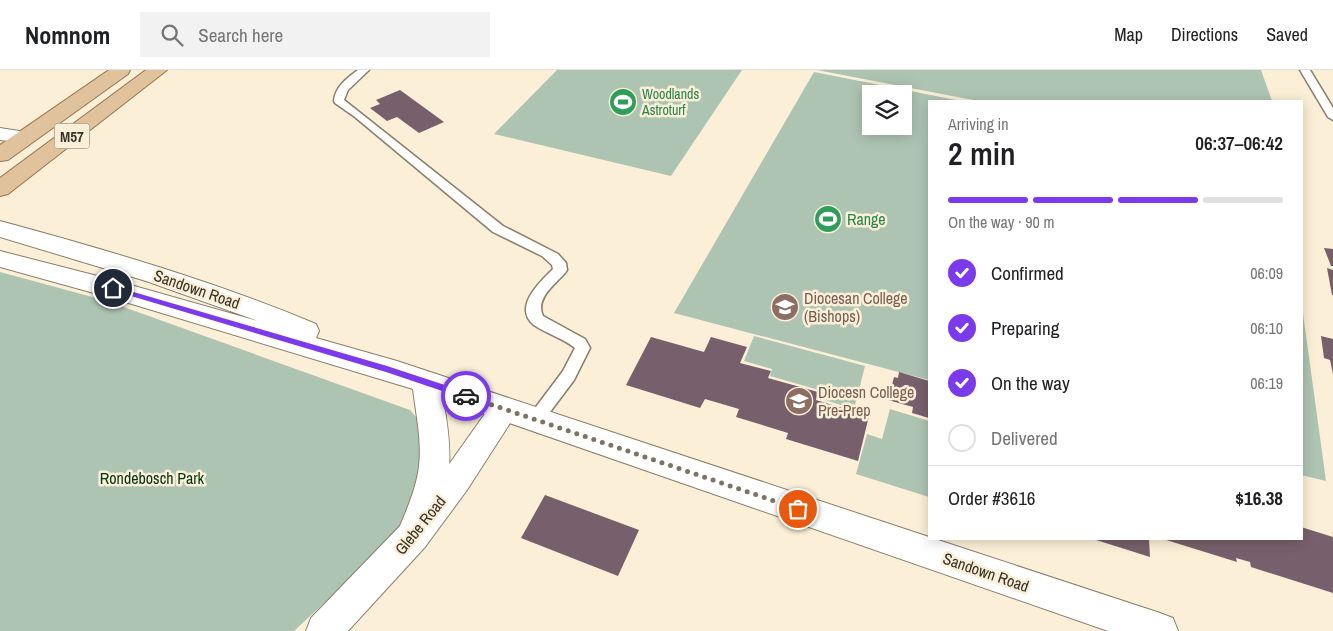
<!DOCTYPE html>
<html lang="en">
<head>
<meta charset="utf-8">
<style>
	:root { --surface:#fff; --page:#f2f2f2; --text:#202124; --muted:#757577; --line:#e0e0e0; --accent:#7c3aed }
	body { margin:0; font-family:"Archivo Narrow",sans-serif; background:var(--page); color:var(--text); height:100vh; display:flex; flex-direction:column; font-size:19px; white-space:nowrap }
	* { box-sizing:border-box; margin:0 }
	p { font-size:16px; color:var(--muted) }
	.icon { flex:none; width:28px; height:28px; fill:none; stroke:currentColor; stroke-width:2; stroke-linecap:round; stroke-linejoin:round }
	.map { position:relative; flex:1; overflow:hidden }
	.details { position:absolute; left:928px; top:30px; width:375px; height:440px; display:flex; flex-direction:column; background:var(--surface); border-radius:0px; box-shadow:0 2px 12px #0003 }
	.details>* { flex:none }
	.buttons { position:absolute; left:862px; top:15px; display:grid; gap:10px }
	.buttons a { display:grid; place-items:center; width:50px; height:50px; border-radius:0px; background:var(--surface); box-shadow:0 2px 12px #0003; font-size:25px }
	.pin { position:absolute; display:grid; place-items:center; width:42px; height:42px; color:#fff; margin:-21px; border:2px solid #fff; border-radius:50%; box-shadow:0 1px 5px #0007 }
	.courier { position:absolute; display:grid; place-items:center; width:50px; height:50px; margin:-25px; border:4px solid #7c3aed; border-radius:50%; background:#fff; color:#222; box-shadow:0 1px 6px #0007 }
	.overview em { font-style:normal; font-weight:600 }
	.overview div { display:flex; flex-direction:column-reverse }
	.overview { display:flex; align-items:center; justify-content:space-between; height:85px; padding:0 20px }
	h1 { font-size:32px; font-weight:600; line-height:38px }
	.bar { display:grid; grid-template-columns:repeat(4,1fr); gap:8px 5px; align-content:center; height:60px; padding:0 20px }
	.bar i { height:6px; border-radius:4px; background:var(--line) }
	.bar .selected { background:var(--accent) }
	.bar p { grid-column:span 4 }
	.line { display:flex; align-items:center; gap:12px; padding:0 20px; border-top:1px solid var(--line) }
	.line div { flex:1 }
	ol { padding:0 20px; list-style:none }
	li { display:flex; align-items:center; gap:15px; height:55px }
	li p { margin-inline-start:auto }
	li .icon { padding:5px; border-radius:50%; background:var(--accent); color:#fff; stroke-width:4 }
	li:last-child { color:var(--muted) }
	li i { width:28px; height:28px; border:2px solid var(--line); border-radius:50% }
	header { display:flex; align-items:center; gap:30px; box-sizing:border-box; height:70px; padding:0 25px; background:var(--surface); border-bottom:1px solid var(--line) }
	header strong { font-size:24px }
	nav { display:flex; gap:28px; margin-inline-start:auto; font-size:18px }
	.search { width:350px; height:45px; background:var(--page); display:flex; align-items:center; gap:12px; box-sizing:border-box; padding:0 18px; border-radius:0px; color:var(--muted); font-size:19px }
	.map>svg:first-child { display:block }
</style>
</head>
<body>
<header>
<strong>Nomnom</strong>
<div class="search"><svg class="icon" aria-label="search" viewBox="0 0 24 24"><circle cx="10" cy="10" r="6"/><path d="M15 15l6 6"/></svg>Search here</div>
<nav><a>Map</a><a>Directions</a><a>Saved</a></nav>
</header>
<div class="map">
<svg width="1333" height="561" viewBox="0 0 1333 561">
	<rect width="100%" height="100%" fill="#fbefd7"/>
	<!-- green -->
	<path fill="#aec4b2" fill-rule="evenodd" d="M557 0H742L671 106 494 64Z
		M817 0H1261L1272 31H978Z
		M814 2 961 31H929V310L674 243ZM871 24H904V56H871Z
		M0 202 107 231 410 340 430 364 424 431 378 483 294 561H0Z
		M1301 229 1326 411 1301 405Z
		M754 266 865 296 854 339 818 328 819 320 770 306 772 299 744 291Z
		M890 339 929 351V427L856 404 867 364 882 369Z"/>
	<!-- building -->
	<path fill="#77606b" d="M400 20 444 52 419 63 397 47 387 51 370 38 380 34 376 30Z
		M1324 178 1333 179V196H1331Z
		M1327 198 1333 200V225H1332Z
		M1321 266 1333 269V304L1330 290 1324 288Z
		M651 267 704 282 711 267 747 277 740 293 771 301 768 308 818 322 816 330 869 346 858 391 786 369 788 363 736 347 739 339 705 329 700 338 626 315Z
		M899 302 929 311V348L912 343 913 337 888 330 894 307 898 308Z
		M545 425 639 460 618 506 521 468Z
		M1301 457 1333 467V523L1251 497 1250 492 1236 488 1237 492 1163 469H1301Z
		M1093 469H1149L1150 487Z"/>
	<g fill="none" stroke-linecap="round" stroke-linejoin="round">
		<!-- service casing -->
		<g stroke="#897e69" stroke-width="3">
			<path id="service" d="M358 0H369L348 20 344 30 503 156 558 184 566 193 567 200 565 203C554 215 535 229 543 246L585 269 590 278 574 310 541 354 535 356 529 354 527 349 563 301 575 278C563 268 547 264 534 255 512 237 541 211 553 199L552 195 542 186 493 162 355 47 335 33 334 31C335 17 347 8 358 0Z
				M1300 0H1310L1333 38V50L1328 47Z"/>
		</g>
		<!-- minor casing -->
		<g stroke="#897e69" stroke-width="2">
			<path id="minor" d="M0 58 32 63 35 67 32 71 25 73 0 70Z
				M504 327 514 331 519 339 514 347 467 420 425 477 348 561H306L311 548 401 455 445 400 494 331Z"/>
		</g>
		<!-- tertiary casing -->
		<g stroke="#897e69" stroke-width="2">
			<path id="tertiary" d="M0 151C107 180 213 211 316 254L319 261 316 268 397 291 929 467V469H935L1160 543 1173 548 1178 561H1108L443 330C455 392 451 419 425 477L413 481 401 477 396 466C405 443 416 421 419 396 422 370 416 345 413 319L112 228 0 197V181L113 210 258 251 146 211 0 167Z"/>
		</g>
		<!-- primary casing -->
		<g stroke="#987549" stroke-width="2">
			<path id="primary" d="M109 0H130L128 4 8 90 0 91V75Z
				M146 0H167L8 124 0 126V108Z"/>
		</g>
		<!-- service -->
		<use href="#service" fill="#fff" fill-rule="evenodd"/>
		<!-- minor -->
		<use href="#minor" fill="#fff" fill-rule="evenodd"/>
		<!-- tertiary -->
		<use href="#tertiary" fill="#fff" fill-rule="evenodd"/>
		<!-- primary -->
		<use href="#primary" fill="#e0c29c" fill-rule="evenodd"/>
	</g>
	<!-- route -->
	<path fill="#7c3aed" d="M113 216 387 296 469 323 470 326 466 329 386 302 111 220V217Z"/>
	<g fill="none" stroke-linecap="round" stroke-linejoin="round">
		<!-- done -->
		<path stroke="#7c7466" stroke-width="5" stroke-dasharray="0 9" d="M466 326 798 439"/>
	</g>
	<!-- icons -->
	<defs>
		<g id="stadium-disc" transform="scale(1.4375)"><circle r="9.5" fill="#2e9e5b" stroke="#fbefd7"/><path d="M0-5a6.5 5 0 1 0 0 10a6.5 5 0 1 0 0-10ZM-3.5-1.8h7v3.6h-7Z" fill="#fff"/></g>
		<g id="school-disc" transform="scale(1.4375)"><circle r="9.5" fill="#8d6e63" stroke="#fbefd7"/><path d="M0-5L7-2L0 1L-7-2ZM-4 1L0 2.5L4 1V4Q0 6-4 4Z" fill="#fff"/></g>
	</defs>
	<g fill-rule="evenodd">
		<use href="#stadium-disc" x="623" y="32"/>
		<use href="#stadium-disc" x="828" y="149"/>
		<use href="#school-disc" x="785" y="237"/>
		<use href="#school-disc" x="799" y="331"/>
	</g>
	<g text-anchor="middle" dominant-baseline="central" stroke-width="5" stroke-linejoin="round" paint-order="stroke">
		<!-- far-leisure labels -->
		<g font-size="14" fill="#27864d" stroke="#fbefd7" text-anchor="start">
			<text x="642" y="24">Woodlands<tspan x="642" dy="16">Astroturf</tspan></text>
		</g>
		<!-- shield labels -->
		<rect fill="#fbefd7" stroke="#726b5d" stroke-width="1" x="54.5" y="53.5" width="35" height="25" rx="4"/>
		<g font-size="15" font-weight="bold" fill="#373229">
			<text x="72" y="66">M57</text>
		</g>
		<!-- leisure labels -->
		<g font-size="16" fill="#27864d" stroke="#fbefd7" text-anchor="start">
			<text x="847" y="149">Range</text>
		</g>
		<!-- street labels -->
		<g font-size="16" fill="#373229" stroke="#fbefd7">
			<text transform="translate(197 219) rotate(19)">Sandown Road</text>
			<text transform="translate(420 455) rotate(-51)">Glebe Road</text>
			<text transform="translate(986 502) rotate(19)">Sandown Road</text>
		</g>
		<!-- education labels -->
		<g font-size="16" fill="#785e54" stroke="#fbefd7" text-anchor="start">
			<text x="804" y="228">Diocesan College<tspan x="804" dy="18">(Bishops)</tspan></text>
			<text x="818" y="322">Diocesn College<tspan x="818" dy="18">Pre-Prep</tspan></text>
		</g>
		<!-- park labels -->
		<g font-size="16" fill="#023415" stroke="#fbefd7">
			<text x="152" y="408">Rondebosch Park</text>
		</g>
	</g>
</svg>
<div class="buttons">
<a><svg class="icon" aria-label="layers" viewBox="0 0 24 24"><path d="M12 4l9 5-9 5-9-5zM3 14l9 5 9-5"/></svg></a>
</div>
<div class="pin" style="left:798px;top:439px;background:#ea580c"><svg class="icon" aria-label="bag" viewBox="0 0 24 24"><path d="M5 8h14l-1 12H6zM9 8a3 3 0 0 1 6 0"/></svg></div>
<div class="pin" style="left:113px;top:218px;background:#1f2937"><svg class="icon" aria-label="home" viewBox="0 0 24 24"><path d="M3 11l9-7 9 7M6 9v11h12V9"/></svg></div>
<div class="courier" style="left:466px;top:326px"><svg class="icon" aria-label="car" viewBox="0 0 24 24"><path d="M5 17H2v-5l4-1 3-4h7l3 4 3 1v5h-3M9 17h6M6 11h13"/><circle cx="7" cy="17" r="2"/><circle cx="17" cy="17" r="2"/></svg></div>
<section class="details">
<div class="overview"><div><h1>2 min</h1><p>Arriving in</p></div><em>06:37–06:42</em></div>
<div class="bar"><i class="selected"></i><i class="selected"></i><i class="selected"></i><i></i><p>On the way · 90 m</p></div>
<ol>
<li><svg class="icon" aria-label="check" viewBox="0 0 24 24"><path d="M5 12l5 5 9-10"/></svg>Confirmed<p>06:09</p></li>
<li><svg class="icon" aria-label="check" viewBox="0 0 24 24"><path d="M5 12l5 5 9-10"/></svg>Preparing<p>06:10</p></li>
<li><svg class="icon" aria-label="check" viewBox="0 0 24 24"><path d="M5 12l5 5 9-10"/></svg>On the way<p>06:19</p></li>
<li><i></i>Delivered</li>
</ol>
<div class="line" style="height:65px"><div>Order #3616</div><b>$16.38</b></div>
</section>
</div>
</body>
</html>
